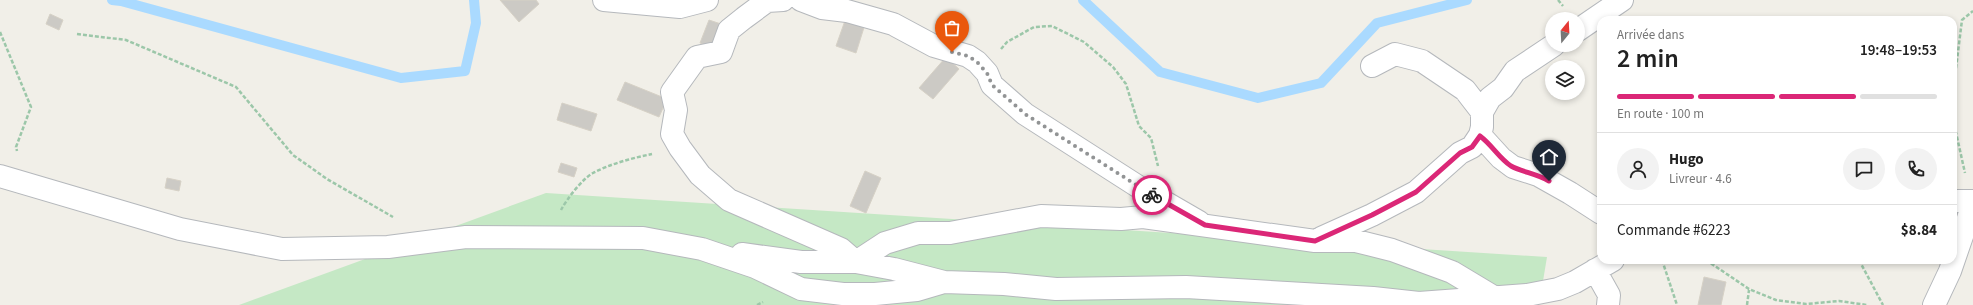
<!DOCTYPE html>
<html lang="fr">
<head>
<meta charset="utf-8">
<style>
	:root { --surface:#fff; --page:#f2f2f2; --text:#222; --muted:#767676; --line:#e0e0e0; --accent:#db2777 }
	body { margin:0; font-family:"Source Sans 3",sans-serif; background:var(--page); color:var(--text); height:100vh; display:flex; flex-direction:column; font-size:15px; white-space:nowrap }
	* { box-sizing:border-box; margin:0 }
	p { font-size:13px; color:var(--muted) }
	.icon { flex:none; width:22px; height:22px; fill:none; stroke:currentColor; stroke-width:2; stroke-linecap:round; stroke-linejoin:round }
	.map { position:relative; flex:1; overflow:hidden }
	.drawer { position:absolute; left:1597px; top:16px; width:360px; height:248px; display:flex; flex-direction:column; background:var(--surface); border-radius:12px; box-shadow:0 2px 6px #0003 }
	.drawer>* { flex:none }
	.needle { width:26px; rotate:18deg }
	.tools { position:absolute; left:1545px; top:12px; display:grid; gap:8px }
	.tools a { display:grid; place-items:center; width:40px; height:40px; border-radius:50%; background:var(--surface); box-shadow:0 2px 6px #0003; font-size:20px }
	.pin { position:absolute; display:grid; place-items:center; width:34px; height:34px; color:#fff; margin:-41px -17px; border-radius:50% 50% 50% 0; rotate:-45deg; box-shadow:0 0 4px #0007 }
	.pin .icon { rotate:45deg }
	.courier { position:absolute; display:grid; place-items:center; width:40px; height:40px; margin:-20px; border:3px solid #db2777; border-radius:50%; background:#fff; color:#222; box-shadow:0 1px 5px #0007 }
	.overview em { font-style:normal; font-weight:600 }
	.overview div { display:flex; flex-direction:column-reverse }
	.overview { display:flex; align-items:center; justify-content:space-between; height:68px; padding:0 20px }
	h1 { font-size:26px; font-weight:600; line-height:30px }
	.bar { display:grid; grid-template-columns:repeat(4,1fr); gap:6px 4px; align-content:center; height:48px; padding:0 20px }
	.bar i { height:5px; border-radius:3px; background:var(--line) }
	.bar .selected { background:var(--accent) }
	.bar p { grid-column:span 4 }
	.line { display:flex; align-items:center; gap:10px; padding:0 20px; border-top:1px solid var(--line) }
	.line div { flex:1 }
	.round { display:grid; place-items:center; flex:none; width:42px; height:42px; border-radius:21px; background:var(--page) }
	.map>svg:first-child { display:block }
</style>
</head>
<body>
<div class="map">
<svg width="1973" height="305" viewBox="0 0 1973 305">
	<rect width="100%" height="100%" fill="#f1efe8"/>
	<!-- green -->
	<path fill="#c5e8c5" d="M546 193 1547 257 1539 305H239Z"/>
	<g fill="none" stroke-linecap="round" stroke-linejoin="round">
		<!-- stream -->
		<path stroke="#aadaff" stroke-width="10" d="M112 0 121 1 401 78 465 71 476 23 474 0
			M1083 0 1160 72 1258 98 1321 83 1377 23 1467 0"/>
	</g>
	<!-- building -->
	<path fill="#cccac5" stroke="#d6d1c6" d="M500 0H536L539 4 519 22Z
		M50 14 63 20 59 30 46 24Z
		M847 15 866 21 856 53 836 46Z
		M709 20 724 25 715 48 700 43Z
		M946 57 959 69 933 99 919 88Z
		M625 82 667 99 659 117 617 100Z
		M562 103 597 114 591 131 557 120Z
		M561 163 577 168 574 177 558 172Z
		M865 171 881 178 866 213 850 206Z
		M167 178 181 181 179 191 165 188Z
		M1704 277 1726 282 1721 305H1698Z"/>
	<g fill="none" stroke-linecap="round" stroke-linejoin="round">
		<!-- street casing -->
		<g stroke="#b5b8bc" stroke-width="24">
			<path id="street" d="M604 0 680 7 707 0
				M783 0 767 1 744 18 729 30 721 52 697 57 672 92 676 110 672 134 680 148 700 175 729 200 841 249 856 262 885 243 918 233H950L1041 216 1121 219 1143 217 1315 241H1356L1392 250 1452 272 1492 296
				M801 0 822 8 847 11 893 24 934 46 968 56 977 62 987 73 992 85 1025 114 1142 189 1199 222
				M1578 30 1622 0
				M1482 112 1490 98 1503 88 1515 71 1554 45
				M1480 135 1501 158 1513 167 1538 175 1570 193 1601 213
				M0 176 180 229 282 249 388 247 466 237 643 238 702 249 755 267 801 289 843 294H875L917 290 944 282 1004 284 1056 289 1186 287 1373 298 1419 303 1527 295 1558 289 1575 282 1613 260
				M1953 201H1973
				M1321 238 1372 215 1416 192 1460 153 1472 147 1480 135 1482 127V112L1465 90 1422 61 1395 54 1372 66
				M742 254 801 262H856L894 269 944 282
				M1595 270 1609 295 1608 305
				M1934 305 1950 271 1973 204"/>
		</g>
		<!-- path -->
		<path stroke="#9cc7a9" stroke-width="2.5" stroke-dasharray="4 2" stroke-linecap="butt" d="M1558 0 1563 6
			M0 32 31 107 16 147 17 151
			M77 34 126 40 236 87 293 155 327 179 393 217
			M1001 49 1007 42 1034 27 1052 26 1084 42 1113 67 1126 84 1139 126 1151 138 1158 166
			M1953 92 1962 20 1973 11
			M1953 119 1965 173
			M561 210C567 199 582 179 593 173 610 164 632 158 652 154
			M1662 260 1677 305
			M1706 260 1749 289 1776 300 1806 304 1839 301 1867 305
			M1859 260 1883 305
			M757 305 763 302
			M1747 305 1749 290"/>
		<!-- street -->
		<use href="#street" stroke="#fff" stroke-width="22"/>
	</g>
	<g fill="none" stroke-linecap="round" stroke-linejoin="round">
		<!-- done -->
		<path stroke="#929495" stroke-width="4" stroke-dasharray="0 7.2" d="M952 52 968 56 977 62 987 73 992 85 1025 114 1152 195"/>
		<!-- route -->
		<path stroke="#db2777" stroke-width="5" d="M1152 195 1205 225 1315 241 1372 215 1416 192 1460 153 1472 147 1480 136C1492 145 1499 158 1511 166 1522 172 1537 174 1549 181"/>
	</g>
</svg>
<div class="tools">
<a><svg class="needle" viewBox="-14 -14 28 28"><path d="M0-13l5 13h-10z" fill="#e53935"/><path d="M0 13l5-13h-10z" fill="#767676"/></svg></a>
<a><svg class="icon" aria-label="layers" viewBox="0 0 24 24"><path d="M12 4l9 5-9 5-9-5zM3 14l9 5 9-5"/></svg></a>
</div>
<div class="pin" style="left:952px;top:52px;background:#ea580c"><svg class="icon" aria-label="bag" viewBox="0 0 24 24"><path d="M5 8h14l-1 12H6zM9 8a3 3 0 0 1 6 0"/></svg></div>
<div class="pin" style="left:1549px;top:181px;background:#1f2937"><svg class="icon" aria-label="home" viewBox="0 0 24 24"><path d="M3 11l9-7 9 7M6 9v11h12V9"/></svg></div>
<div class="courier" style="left:1152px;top:195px"><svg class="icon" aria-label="bike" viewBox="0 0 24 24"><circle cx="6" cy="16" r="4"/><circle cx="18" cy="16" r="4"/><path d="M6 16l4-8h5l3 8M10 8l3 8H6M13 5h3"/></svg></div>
<section class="drawer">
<div class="overview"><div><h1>2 min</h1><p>Arrivée dans</p></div><em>19:48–19:53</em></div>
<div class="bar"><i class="selected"></i><i class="selected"></i><i class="selected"></i><i></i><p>En route · 100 m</p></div>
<div class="line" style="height:72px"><a class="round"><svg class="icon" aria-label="person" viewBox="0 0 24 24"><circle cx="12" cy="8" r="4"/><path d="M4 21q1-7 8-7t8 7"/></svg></a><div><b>Hugo</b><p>Livreur · 4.6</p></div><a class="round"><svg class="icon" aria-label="chat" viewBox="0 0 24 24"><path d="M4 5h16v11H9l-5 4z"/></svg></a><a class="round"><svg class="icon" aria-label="phone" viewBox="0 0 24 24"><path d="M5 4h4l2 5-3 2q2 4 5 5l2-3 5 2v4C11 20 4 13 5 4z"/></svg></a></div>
<div class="line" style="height:52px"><div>Commande #6223</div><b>$8.84</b></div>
</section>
</div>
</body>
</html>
